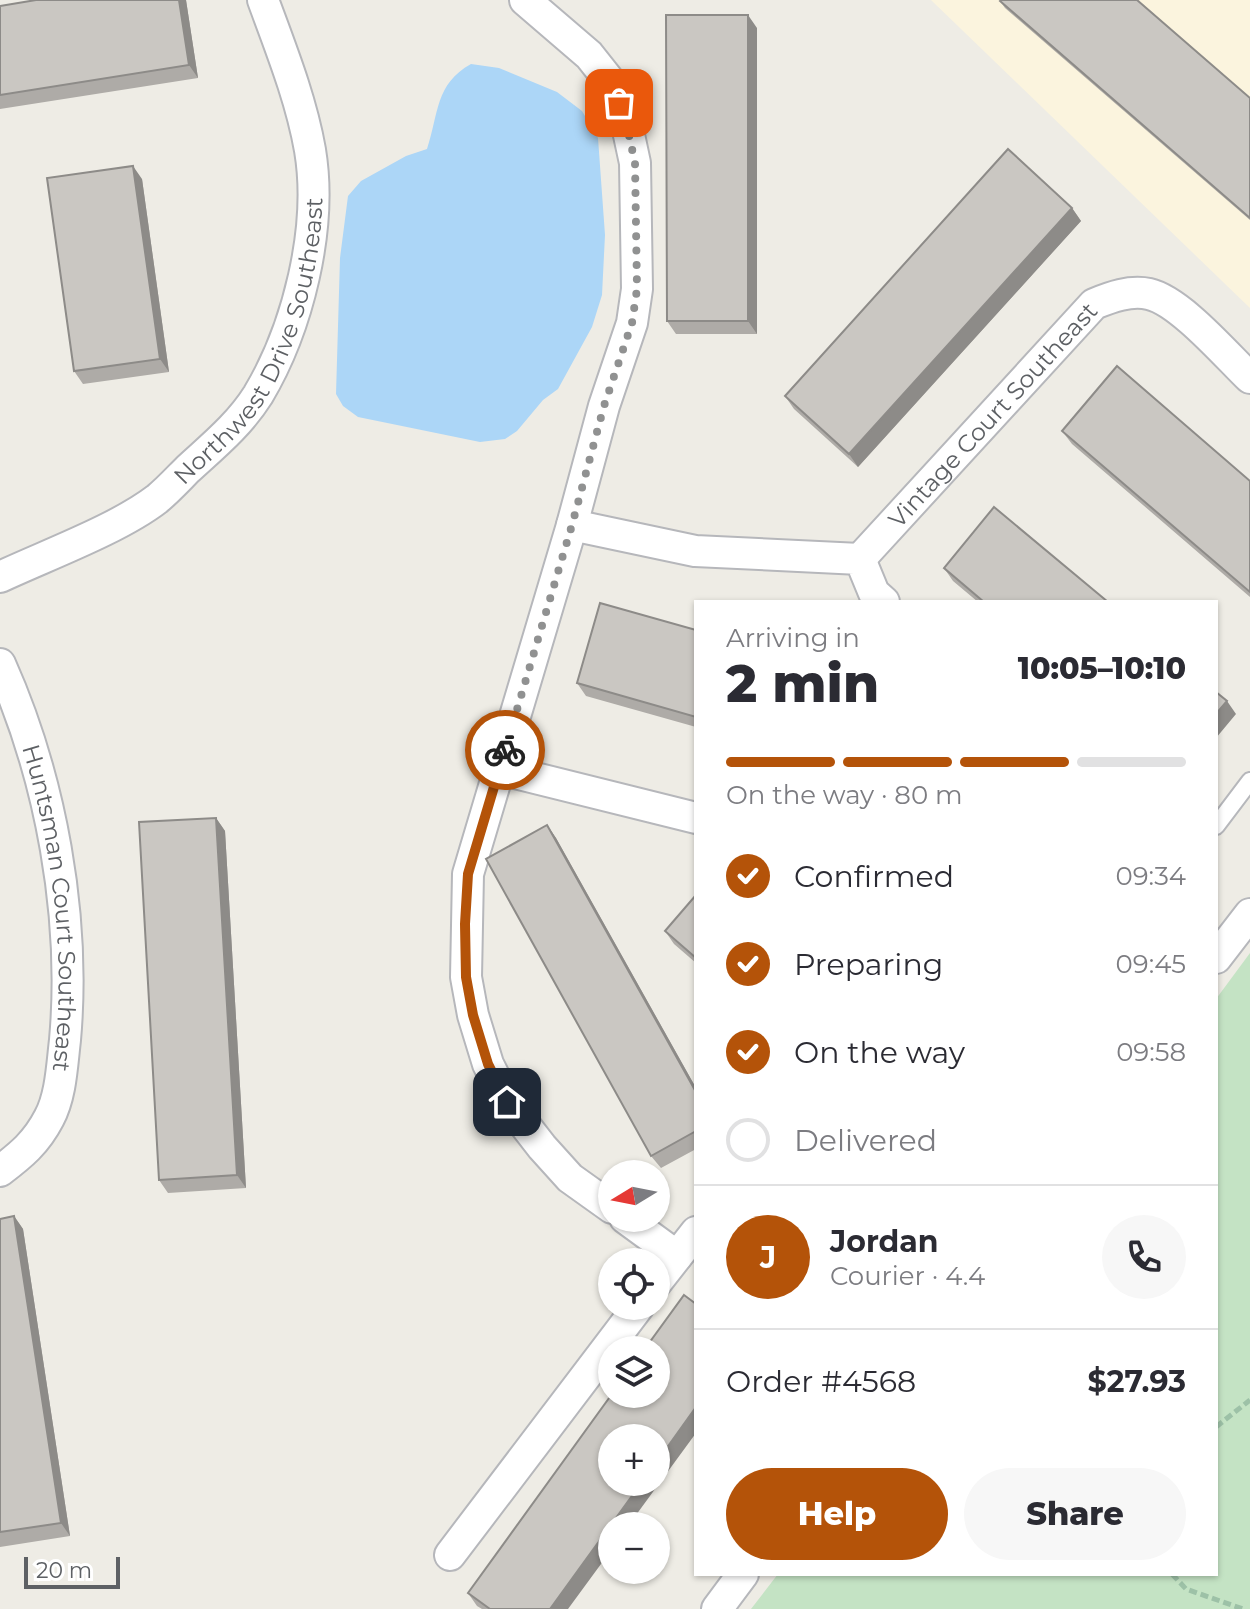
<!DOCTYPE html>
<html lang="en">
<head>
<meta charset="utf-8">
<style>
	:root { --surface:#fff; --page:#f7f7f7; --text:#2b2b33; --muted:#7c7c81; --line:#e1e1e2; --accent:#b45309 }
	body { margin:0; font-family:Montserrat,sans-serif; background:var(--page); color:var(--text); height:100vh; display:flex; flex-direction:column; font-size:30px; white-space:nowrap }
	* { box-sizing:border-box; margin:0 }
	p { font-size:26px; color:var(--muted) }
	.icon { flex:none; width:44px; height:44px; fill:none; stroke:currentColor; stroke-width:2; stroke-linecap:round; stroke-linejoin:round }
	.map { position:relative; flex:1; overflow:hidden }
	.sheet { position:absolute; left:694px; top:600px; width:524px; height:976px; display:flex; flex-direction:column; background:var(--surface); border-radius:0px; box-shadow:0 2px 6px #0004 }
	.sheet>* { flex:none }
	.needle { width:52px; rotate:260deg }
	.fabs { position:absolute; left:598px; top:1160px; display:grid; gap:16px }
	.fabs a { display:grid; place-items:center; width:72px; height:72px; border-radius:50%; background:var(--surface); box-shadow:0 2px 6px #0004; font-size:40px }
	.scale { position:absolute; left:24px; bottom:20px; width:96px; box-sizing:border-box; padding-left:8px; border:4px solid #5d6064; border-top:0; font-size:22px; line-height:28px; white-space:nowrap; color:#5d6064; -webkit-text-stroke:6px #fff; paint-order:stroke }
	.pin { position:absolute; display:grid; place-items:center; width:68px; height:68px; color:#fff; margin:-34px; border-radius:16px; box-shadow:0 4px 12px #0006 }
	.courier { position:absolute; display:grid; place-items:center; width:80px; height:80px; margin:-40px; border:6px solid #b45309; border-radius:50%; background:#fff; color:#222; box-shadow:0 2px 10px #0007 }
	.overview em { font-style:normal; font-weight:800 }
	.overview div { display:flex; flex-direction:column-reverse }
	.overview { display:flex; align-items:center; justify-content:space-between; height:136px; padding:0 32px }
	h1 { font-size:52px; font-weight:800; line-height:60px }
	.bar { display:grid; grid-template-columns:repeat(4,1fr); gap:12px 8px; align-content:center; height:96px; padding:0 32px }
	.bar i { height:10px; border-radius:6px; background:var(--line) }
	.bar .current { background:var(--accent) }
	.bar p { grid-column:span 4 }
	.line { display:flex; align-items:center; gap:20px; padding:0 32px; border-top:2px solid var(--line) }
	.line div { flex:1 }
	.round { display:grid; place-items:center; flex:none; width:84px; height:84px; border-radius:42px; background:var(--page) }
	ol { padding:0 32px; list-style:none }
	li { display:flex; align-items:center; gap:24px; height:88px }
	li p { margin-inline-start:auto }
	li .icon { padding:8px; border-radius:50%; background:var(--accent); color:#fff; stroke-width:4 }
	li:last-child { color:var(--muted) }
	li i { width:44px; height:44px; border:4px solid var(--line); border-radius:50% }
	.cta { display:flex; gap:16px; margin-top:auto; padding:16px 32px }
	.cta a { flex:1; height:92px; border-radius:48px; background:var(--accent); color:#fff; font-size:32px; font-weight:800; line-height:92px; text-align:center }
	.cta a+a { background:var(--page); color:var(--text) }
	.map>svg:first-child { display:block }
</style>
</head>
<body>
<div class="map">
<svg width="1250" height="1609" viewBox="0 0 1250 1609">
	<rect width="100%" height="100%" fill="#eeece5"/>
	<!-- commercial -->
	<path fill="#fbf4de" d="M931 0H1250V308Z"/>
	<!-- green -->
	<path fill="#c4e3c4" d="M1250 953V1609H751L778 1574H1216V999Z"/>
	<!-- water -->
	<path fill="#acd6f7" d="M471 64 499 68 557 92 582 111 598 138 605 235 602 295 592 327 558 389 543 400 517 431 505 439 480 442 358 417 343 406 336 394 340 258 348 196 361 181 406 156 427 149C439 113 435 84 471 64Z"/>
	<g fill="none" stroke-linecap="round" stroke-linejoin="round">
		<!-- lane casing -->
		<g stroke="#b6b7bb" stroke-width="20">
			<path id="lane" d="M1216 826 1250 781"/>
		</g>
		<!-- street casing -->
		<g stroke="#b6b7bb" stroke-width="34">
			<g id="street">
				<path d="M525 0 589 55 612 84 626 121 635 163 637 289 632 323 604 406 572 525 468 874 466 977 473 1015 488 1064 507 1102 542 1147 570 1178 612 1208"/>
				<path d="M572 525 695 551 860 559 874 593 884 602"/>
				<path id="s1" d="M860 559 1094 304C1111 297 1130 290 1149 294 1180 301 1226 355 1250 378"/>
				<path id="s2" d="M0 577C47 555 118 529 157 499 168 490 178 479 188 469 213 446 239 425 258 395 298 328 323 228 310 150 301 99 281 49 263 0"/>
				<path id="s3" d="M0 664C51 778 76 916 65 1040 62 1065 61 1096 49 1118 36 1143 21 1155 0 1171"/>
				<path d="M499 769 696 818"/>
				<path d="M1216 958 1250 914"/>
				<path d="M625 1218 677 1256"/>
				<path d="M656 1283 696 1232"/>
				<path d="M450 1555 639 1306"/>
				<path d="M717 1609 743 1574"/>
			</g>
		</g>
		<!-- path -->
		<path stroke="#9dc1a7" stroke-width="5" stroke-dasharray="8 4" stroke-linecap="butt" d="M1216 1427 1250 1400
			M1172 1574 1186 1589 1243 1609"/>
		<!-- lane -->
		<use href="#lane" stroke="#fff" stroke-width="16"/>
		<!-- street -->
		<use href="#street" stroke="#fff" stroke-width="30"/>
	</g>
	<!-- wall -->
	<path fill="#aeaba7" d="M36 0H186L198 78 0 109V6Z
		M1000 1 1250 98V220L1005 8Z
		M757 28V334H676L667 321Z
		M142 179 169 372 83 384 74 371Z
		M1072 208 1081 221 858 467 794 409 785 396Z
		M1062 431 1250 481V597L1072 444Z
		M944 568 1108 602H978L953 581Z
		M696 630V727L586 696 577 683Z
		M216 818 225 831 246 1188 168 1193 159 1180Z
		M547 825 556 838 696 1088V1149L661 1168 651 1156Z
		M696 895V963L674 944 665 931Z
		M14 1216 23 1229 70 1536 0 1547V1219Z
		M468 1593 568 1609H482L477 1606Z"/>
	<!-- shaded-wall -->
	<path fill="#8d8b88" d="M179 0H186L198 78 189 65Z
		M748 15 757 28V334L748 321Z
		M133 166 142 179 169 372 160 359Z
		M1072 208 1081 221 858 467 849 454Z
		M1227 701 1236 714 1216 738V714Z
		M216 818 225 831 246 1188 237 1175Z
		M547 825 556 838 696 1088V1092Z
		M14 1216 23 1229 70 1536 61 1523Z
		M696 1407V1433L628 1526H612V1549L568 1609H550L642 1482H656V1463Z"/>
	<!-- building -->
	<path fill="#cac7c2" stroke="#8d8b88" stroke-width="2" d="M36 0H179L189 65 0 95V6Z
		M1001 0H1137L1250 98V218L1000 1Z
		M666 15H748V321H667Z
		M1008 149 1072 208 849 454 785 396Z
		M133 166 160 359 74 371 47 178Z
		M1117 366 1250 481V592L1062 431Z
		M994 507 1108 602H984L944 568Z
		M600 603 696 630V717L577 683Z
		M1216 692 1227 701 1216 714Z
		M216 818 237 1175 159 1180 139 822Z
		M547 825 696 1092V1131L651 1156 486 859Z
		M696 895V958L665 931Z
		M14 1216 61 1523 0 1532V1219Z
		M684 1295 696 1304V1407L656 1463V1438H612V1482H642L550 1609H490L468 1593 612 1394H656V1350H644Z"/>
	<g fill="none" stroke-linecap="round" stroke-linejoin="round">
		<!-- done -->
		<path stroke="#909191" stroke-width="8" stroke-dasharray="0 14.4" d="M505 750 572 525 604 406 632 323 637 289 635 163 626 121 619 103"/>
		<!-- route -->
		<path stroke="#b45309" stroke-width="10" d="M505 750 468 874 465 924 466 977 473 1015 488 1064 507 1102"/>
	</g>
	<g text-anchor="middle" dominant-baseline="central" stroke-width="6" stroke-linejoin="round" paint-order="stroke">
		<!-- street labels -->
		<g font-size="24" fill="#5d6064" stroke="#fff">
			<text stroke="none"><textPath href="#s2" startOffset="366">Northwest Drive Southeast</textPath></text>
			<text stroke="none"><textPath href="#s1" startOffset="196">Vintage Court Southeast</textPath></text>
			<text stroke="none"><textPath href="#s3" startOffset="252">Huntsman Court Southeast</textPath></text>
		</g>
	</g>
</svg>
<div class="fabs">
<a><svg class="needle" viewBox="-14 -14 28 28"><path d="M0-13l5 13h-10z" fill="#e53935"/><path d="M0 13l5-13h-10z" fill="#7c7c81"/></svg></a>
<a><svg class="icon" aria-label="locate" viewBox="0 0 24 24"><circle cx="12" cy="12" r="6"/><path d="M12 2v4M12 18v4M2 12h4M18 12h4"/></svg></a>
<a><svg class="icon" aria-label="layers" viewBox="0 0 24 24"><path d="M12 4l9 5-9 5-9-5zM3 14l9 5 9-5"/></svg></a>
<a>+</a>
<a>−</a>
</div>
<div class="scale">20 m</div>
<div class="pin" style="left:619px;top:103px;background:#ea580c"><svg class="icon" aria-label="bag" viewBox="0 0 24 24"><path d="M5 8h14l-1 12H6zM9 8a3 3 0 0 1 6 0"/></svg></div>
<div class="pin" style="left:507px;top:1102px;background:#1f2937"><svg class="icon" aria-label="home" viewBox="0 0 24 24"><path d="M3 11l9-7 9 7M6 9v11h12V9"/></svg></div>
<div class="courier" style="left:505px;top:750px"><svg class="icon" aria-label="bike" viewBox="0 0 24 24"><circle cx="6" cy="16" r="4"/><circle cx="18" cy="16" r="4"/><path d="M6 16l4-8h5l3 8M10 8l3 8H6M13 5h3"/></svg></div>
<section class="sheet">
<div class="overview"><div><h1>2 min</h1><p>Arriving in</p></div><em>10:05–10:10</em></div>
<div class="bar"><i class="current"></i><i class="current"></i><i class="current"></i><i></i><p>On the way · 80 m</p></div>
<ol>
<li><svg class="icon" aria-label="check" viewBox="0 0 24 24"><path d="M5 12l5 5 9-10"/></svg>Confirmed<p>09:34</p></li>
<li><svg class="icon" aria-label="check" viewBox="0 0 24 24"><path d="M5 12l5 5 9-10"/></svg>Preparing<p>09:45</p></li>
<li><svg class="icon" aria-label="check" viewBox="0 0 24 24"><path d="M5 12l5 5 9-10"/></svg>On the way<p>09:58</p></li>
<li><i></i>Delivered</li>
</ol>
<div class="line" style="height:144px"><b class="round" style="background:var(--accent);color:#fff">J</b><div><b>Jordan</b><p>Courier · 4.4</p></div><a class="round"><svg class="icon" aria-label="phone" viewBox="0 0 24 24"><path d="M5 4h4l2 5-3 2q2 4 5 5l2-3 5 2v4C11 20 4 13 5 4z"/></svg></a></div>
<div class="line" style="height:104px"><div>Order #4568</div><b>$27.93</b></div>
<div class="cta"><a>Help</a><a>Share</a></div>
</section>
</div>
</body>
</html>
